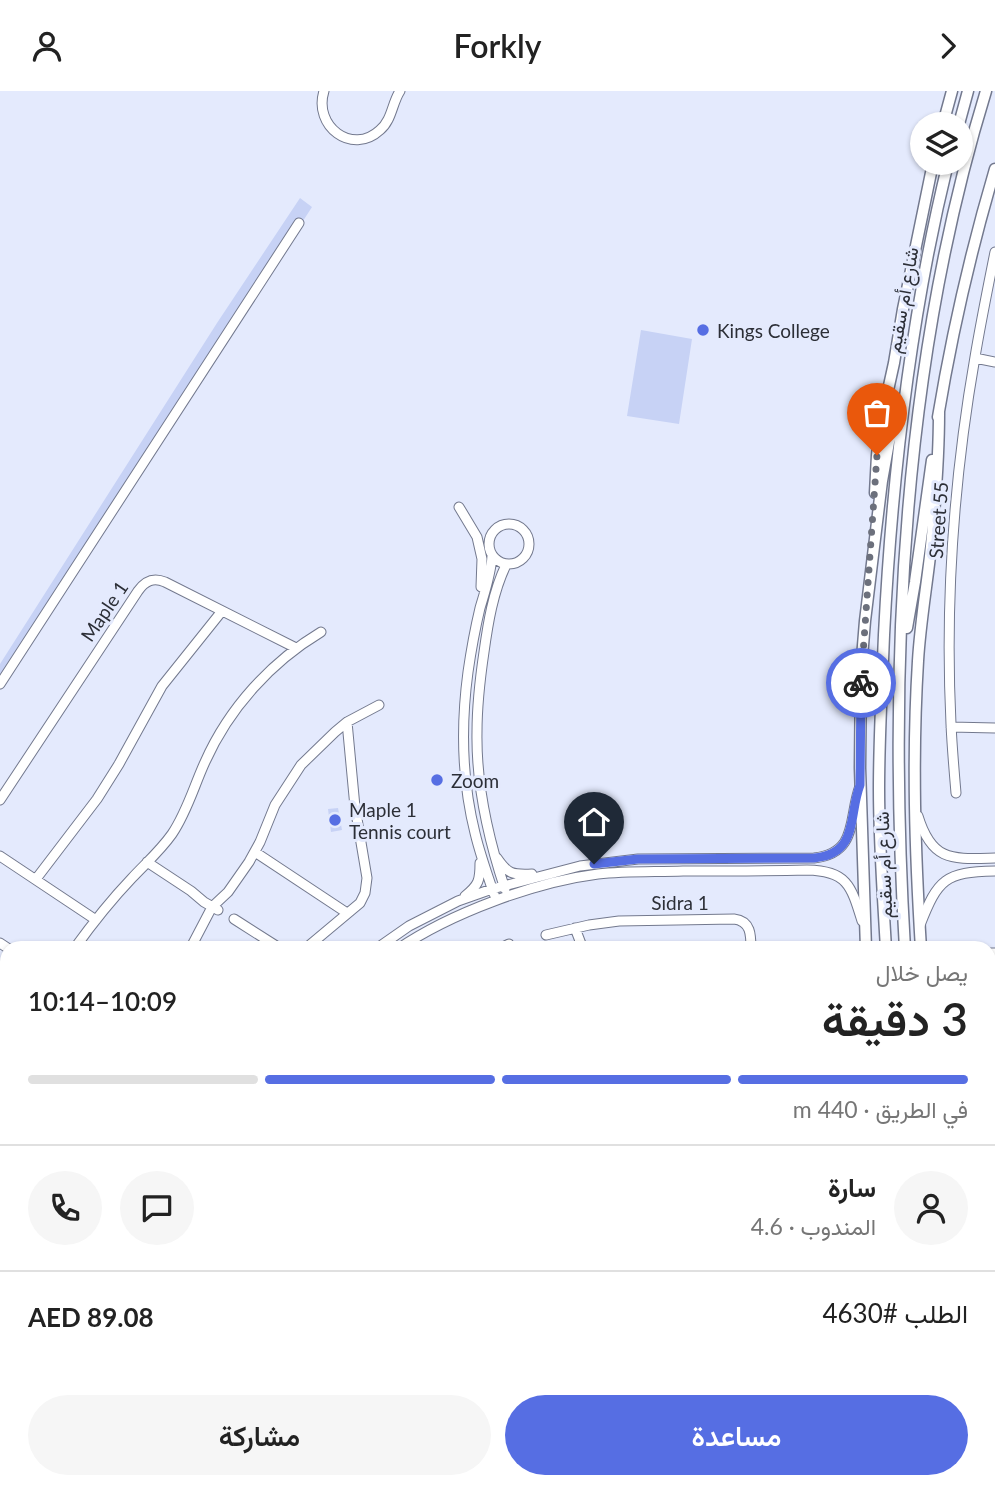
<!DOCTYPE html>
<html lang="ar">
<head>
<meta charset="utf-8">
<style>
	:root { --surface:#fff; --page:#f6f6f6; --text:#222; --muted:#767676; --line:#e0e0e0; --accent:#566ee3 }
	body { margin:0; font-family:Lato,Vazirmatn,sans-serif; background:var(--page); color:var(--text); direction:rtl; height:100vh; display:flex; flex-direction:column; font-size:26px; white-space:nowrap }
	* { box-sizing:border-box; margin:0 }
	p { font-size:23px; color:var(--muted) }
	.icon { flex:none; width:38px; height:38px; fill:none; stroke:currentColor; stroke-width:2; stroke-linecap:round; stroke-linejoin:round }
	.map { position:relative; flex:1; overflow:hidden; direction:ltr }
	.sheet { position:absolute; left:0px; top:850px; width:996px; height:548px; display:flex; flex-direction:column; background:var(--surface); border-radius:21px 21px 0 0; box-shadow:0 2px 5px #0004; direction:rtl }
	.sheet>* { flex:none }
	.tools { position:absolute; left:910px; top:21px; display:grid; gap:14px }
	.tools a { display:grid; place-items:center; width:63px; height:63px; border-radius:50%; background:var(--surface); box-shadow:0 2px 5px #0004; font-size:35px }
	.pin { position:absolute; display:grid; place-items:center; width:60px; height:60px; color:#fff; margin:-72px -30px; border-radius:50% 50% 50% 0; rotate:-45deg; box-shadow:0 0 7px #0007 }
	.pin .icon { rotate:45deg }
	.courier { position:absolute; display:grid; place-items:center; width:70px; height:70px; margin:-35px; border:5px solid #566ee3; border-radius:50%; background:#fff; color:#222; box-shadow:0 2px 9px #0007 }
	.summary em { font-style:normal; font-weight:600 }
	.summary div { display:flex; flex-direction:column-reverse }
	.summary { display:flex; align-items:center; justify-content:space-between; height:119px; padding:0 28px }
	h1 { font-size:46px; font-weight:600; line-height:52px }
	.bar { display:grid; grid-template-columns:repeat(4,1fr); gap:10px 7px; align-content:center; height:84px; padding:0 28px }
	.bar i { height:9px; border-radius:5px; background:var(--line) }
	.bar .active { background:var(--accent) }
	.bar p { grid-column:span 4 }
	.line { display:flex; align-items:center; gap:18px; padding:0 28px; border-top:2px solid var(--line) }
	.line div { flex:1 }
	.round { display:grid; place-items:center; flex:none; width:74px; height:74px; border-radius:37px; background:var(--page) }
	.cta { display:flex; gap:14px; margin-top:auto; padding:14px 28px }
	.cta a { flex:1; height:80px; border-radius:42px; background:var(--accent); color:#fff; font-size:28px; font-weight:600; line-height:80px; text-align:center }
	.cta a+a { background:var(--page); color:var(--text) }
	header { display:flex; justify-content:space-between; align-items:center; height:91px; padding:0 28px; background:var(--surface); font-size:32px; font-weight:600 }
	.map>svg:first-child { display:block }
</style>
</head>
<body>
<header><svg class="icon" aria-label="forward" viewBox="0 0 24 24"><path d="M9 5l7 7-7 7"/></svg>Forkly<svg class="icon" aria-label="person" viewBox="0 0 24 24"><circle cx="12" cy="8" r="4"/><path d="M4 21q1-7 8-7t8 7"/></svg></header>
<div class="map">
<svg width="995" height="1397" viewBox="0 0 995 1397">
	<rect width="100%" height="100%" fill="#e4eafd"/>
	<!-- green -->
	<path fill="#c7d2f5" d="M300 107 312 116 0 599V573L217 232Z
		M641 239 692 248 679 333 627 325Z
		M338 717 342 739 331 741 328 718Z"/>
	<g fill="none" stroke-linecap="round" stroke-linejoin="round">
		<!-- minor casing -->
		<g stroke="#73798e" stroke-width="11">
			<path id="minor" d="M324 0C313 35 352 65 380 39 392 29 392 12 400 0
				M975 267 995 271
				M459 416 477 446 482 468 481 496
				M489 453a20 20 0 1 1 40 0a20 20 0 1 1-40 0Z
				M492 465C491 483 485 500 480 517 475 538 471 560 468 581 461 633 462 690 475 742 480 763 487 783 494 803
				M0 593 299 132
				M951 636 995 637
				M956 702C954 679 952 656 951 633 945 511 954 386 975 266 981 230 988 196 995 161
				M0 709 138 500C145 490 153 486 165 491L296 557
				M918 725C932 771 952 768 995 767
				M255 761 347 822
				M0 765 96 829
				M497 767C508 783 512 784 532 783
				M147 771 191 800 204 811 218 819
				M36 788 97 708 119 673 162 595 222 520
				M505 798C488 747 476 695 477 641 477 614 480 588 484 561 488 532 493 501 506 474
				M465 805C479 794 480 789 480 772
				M234 828 281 858
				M920 834C938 788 945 781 995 780
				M575 837 583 858
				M546 844 589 834 619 830 734 828C751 830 751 844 751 858
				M0 852 9 858
				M74 858C92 833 111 809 132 787 145 773 160 760 172 743 187 721 194 695 205 671 229 617 271 571 321 541
				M190 858 212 816 228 801 249 771 260 751 275 714 301 674 335 641 347 631 379 614
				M305 858 360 812 365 802 367 787 355 716 347 631
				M376 858 409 835 458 810 492 798 580 775 638 768 814 767C859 762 848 726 860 695
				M398 858C451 822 535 791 598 783 626 780 655 781 683 780 724 780 765 780 807 779 847 780 851 794 862 830
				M499 858 509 853
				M989 862H995
				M0 980 7 966
				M989 1032H995
				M3 1166 7 1152
				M989 1194 995 1238
				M0 1229 7 1233
				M0 1310 7 1315
				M0 1391 8 1397
				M215 1391 218 1395 223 1397
				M465 1391 477 1397
				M94 1397 96 1391
				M141 1397 143 1391
				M154 1397 156 1391
				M500 1397 503 1391
				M603 1397 605 1391"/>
		</g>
		<!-- major casing -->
		<g stroke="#73798e" stroke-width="13">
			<path id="major" d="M943 33 952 0
				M959 33 968 0
				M938 326C952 242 971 159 995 78
				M875 402 877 364 881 331 894 272 903 218 933 72
				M907 537 915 491 932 369
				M866 858 860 677 861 579 865 530 882 390 889 351 896 324
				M886 858C883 805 879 751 879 698 879 647 882 596 884 544 892 385 910 227 948 72
				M905 858C888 574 902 273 986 0
				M921 858C915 760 912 668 918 570 920 535 926 500 930 465 935 417 939 369 939 321
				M989 1286 995 1279
				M920 1391 922 1397
				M935 1391 937 1397
				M945 1391 947 1397
				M962 1391 963 1397
				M978 1391 980 1397"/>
		</g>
		<!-- minor -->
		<use href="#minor" stroke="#fff" stroke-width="9"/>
		<!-- major -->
		<use href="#major" stroke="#fff" stroke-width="10"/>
	</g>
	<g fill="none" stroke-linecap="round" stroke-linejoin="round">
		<!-- done -->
		<path stroke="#6c707c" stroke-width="7" stroke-dasharray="0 12.6" d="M861 592 877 364"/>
		<!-- route -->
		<path stroke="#566ee3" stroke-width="9" d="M594 773 638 768 814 767C859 763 848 725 860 694L861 592"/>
	</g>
	<!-- markers -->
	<g fill="#566ee3" stroke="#e4eafd" stroke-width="2.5">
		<circle cx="703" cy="239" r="7"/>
		<circle cx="437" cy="689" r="7"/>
		<circle cx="335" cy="729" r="7"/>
	</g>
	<g text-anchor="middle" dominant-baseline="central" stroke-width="6" stroke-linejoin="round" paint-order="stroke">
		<!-- street labels -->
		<g font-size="19" fill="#2c2f37" stroke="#e4eafd">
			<text transform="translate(902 209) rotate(-80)">شارع أم سقيم</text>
			<text transform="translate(938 429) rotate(-86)">Street 55</text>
			<text transform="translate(104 520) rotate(-56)">Maple 1</text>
			<text transform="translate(883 774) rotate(-92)">شارع أم سقيم</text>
			<text x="680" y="811">Sidra 1</text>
		</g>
		<!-- poi labels -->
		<g font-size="19" fill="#2c2f37" stroke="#e4eafd" text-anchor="start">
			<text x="717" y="239">Kings College</text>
			<text x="451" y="689">Zoom</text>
			<text x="349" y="718">Maple 1<tspan x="349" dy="22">Tennis court</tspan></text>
		</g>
	</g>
</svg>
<div class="tools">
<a><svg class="icon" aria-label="layers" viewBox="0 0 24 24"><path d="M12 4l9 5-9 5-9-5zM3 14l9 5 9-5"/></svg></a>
</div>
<div class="pin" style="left:877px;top:364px;background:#ea580c"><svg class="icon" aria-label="bag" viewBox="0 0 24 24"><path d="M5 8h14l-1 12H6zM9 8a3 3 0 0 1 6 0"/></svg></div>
<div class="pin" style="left:594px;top:773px;background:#1f2937"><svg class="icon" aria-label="home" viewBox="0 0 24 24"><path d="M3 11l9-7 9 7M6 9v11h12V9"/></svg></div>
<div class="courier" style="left:861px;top:592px"><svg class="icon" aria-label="bike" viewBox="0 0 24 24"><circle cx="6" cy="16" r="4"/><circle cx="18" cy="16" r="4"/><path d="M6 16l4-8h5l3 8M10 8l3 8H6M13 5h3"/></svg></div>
<section class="sheet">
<div class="summary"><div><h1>3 دقيقة</h1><p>يصل خلال</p></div><em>10:09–10:14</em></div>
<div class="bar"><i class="active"></i><i class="active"></i><i class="active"></i><i></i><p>في الطريق · 440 m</p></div>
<div class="line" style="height:126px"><a class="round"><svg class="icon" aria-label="person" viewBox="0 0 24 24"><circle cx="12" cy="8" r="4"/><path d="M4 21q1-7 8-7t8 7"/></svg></a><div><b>سارة</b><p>المندوب · 4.6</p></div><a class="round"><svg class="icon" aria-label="chat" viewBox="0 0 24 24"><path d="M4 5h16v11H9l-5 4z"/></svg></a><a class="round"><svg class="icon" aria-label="phone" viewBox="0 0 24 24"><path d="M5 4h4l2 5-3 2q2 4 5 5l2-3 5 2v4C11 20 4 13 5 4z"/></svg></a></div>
<div class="line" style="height:91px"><div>الطلب #4630</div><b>AED 89.08</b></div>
<div class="cta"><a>مساعدة</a><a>مشاركة</a></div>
</section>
</div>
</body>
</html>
